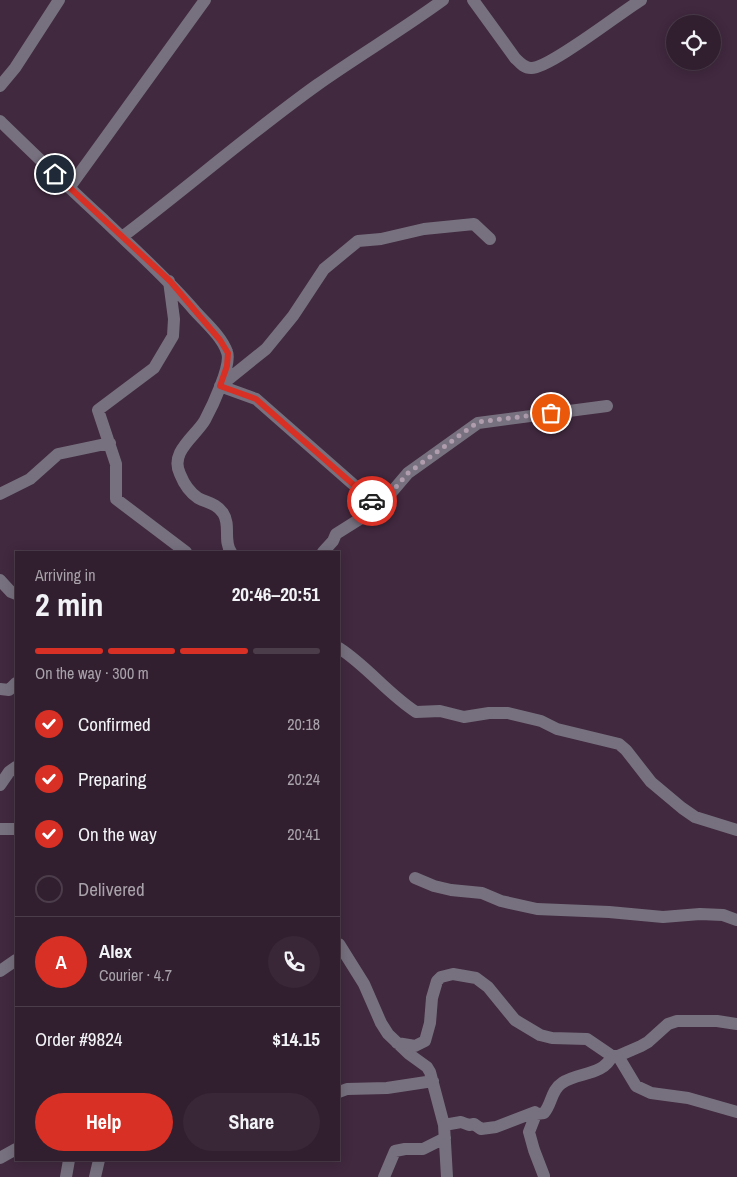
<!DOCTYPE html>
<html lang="en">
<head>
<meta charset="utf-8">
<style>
	:root { --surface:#311f2f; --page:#392737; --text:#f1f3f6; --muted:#a8a2aa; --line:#4c3d4b; --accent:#d93025 }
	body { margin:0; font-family:"Archivo Narrow",sans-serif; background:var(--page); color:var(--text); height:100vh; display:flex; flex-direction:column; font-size:19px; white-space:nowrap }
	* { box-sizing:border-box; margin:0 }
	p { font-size:16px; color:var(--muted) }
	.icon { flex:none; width:28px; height:28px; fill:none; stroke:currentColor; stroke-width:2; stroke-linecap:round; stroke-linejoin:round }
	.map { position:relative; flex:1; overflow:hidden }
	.drawer { position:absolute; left:15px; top:551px; width:325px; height:610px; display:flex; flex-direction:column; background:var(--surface); border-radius:0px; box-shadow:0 2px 12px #0003,0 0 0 1px var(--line) }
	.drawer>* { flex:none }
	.controls { position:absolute; left:666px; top:15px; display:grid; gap:10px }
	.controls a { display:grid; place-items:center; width:55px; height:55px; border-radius:50%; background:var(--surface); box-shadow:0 2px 12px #0003,0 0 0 1px var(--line); font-size:25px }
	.pin { position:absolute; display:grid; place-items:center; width:42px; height:42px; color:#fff; margin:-21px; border:2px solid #fff; border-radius:50%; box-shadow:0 1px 5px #0007 }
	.courier { position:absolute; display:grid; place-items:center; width:50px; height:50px; margin:-25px; border:4px solid #d93025; border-radius:50%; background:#fff; color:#222; box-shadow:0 1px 6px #0007 }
	.headline em { font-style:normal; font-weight:700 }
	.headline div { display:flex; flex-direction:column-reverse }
	.headline { display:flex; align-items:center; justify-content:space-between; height:85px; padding:0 20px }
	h1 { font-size:32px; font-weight:700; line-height:38px }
	.bar { display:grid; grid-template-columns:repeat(4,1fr); gap:8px 5px; align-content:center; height:60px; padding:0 20px }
	.bar i { height:6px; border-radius:4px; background:var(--line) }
	.bar .selected { background:var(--accent) }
	.bar p { grid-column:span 4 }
	.line { display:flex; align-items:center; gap:12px; padding:0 20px; border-top:1px solid var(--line) }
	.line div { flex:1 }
	.round { display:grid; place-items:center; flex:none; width:52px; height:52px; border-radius:26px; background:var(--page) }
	ol { padding:0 20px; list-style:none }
	li { display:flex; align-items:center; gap:15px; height:55px }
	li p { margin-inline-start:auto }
	li .icon { padding:5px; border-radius:50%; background:var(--accent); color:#fff; stroke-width:4 }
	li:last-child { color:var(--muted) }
	li i { width:28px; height:28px; border:2px solid var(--line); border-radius:50% }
	.button { display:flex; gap:10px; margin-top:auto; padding:10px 20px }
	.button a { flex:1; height:58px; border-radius:30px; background:var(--accent); color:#fff; font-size:20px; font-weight:700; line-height:58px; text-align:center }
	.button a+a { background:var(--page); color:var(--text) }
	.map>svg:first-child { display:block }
</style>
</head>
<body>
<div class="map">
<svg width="737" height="1177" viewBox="0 0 737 1177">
	<rect width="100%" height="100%" fill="#41293f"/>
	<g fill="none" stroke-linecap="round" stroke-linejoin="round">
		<!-- minor -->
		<path stroke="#77717f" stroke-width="12" d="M473 0 515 58C520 63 524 68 531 68 549 69 621 12 641 0
			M0 86 15 68 59 0
			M0 121C34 154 69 188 104 220 135 250 167 278 195 311 206 323 222 337 227 352 232 365 212 407 205 420 196 436 169 452 180 474 184 484 189 492 198 498 207 503 216 503 223 513 231 525 223 541 231 552
			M69 188 205 0
			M122 237C188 187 250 133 317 85 358 56 402 30 443 0
			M169 281 174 319 173 336 154 368 98 410 116 464V499L186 552
			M0 494 30 479 58 454 110 443
			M379 507 256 399 220 386 266 349 293 316 324 269 358 241 381 239 424 229 474 224 490 239
			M323 552 333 541 336 534 379 507 408 473 478 423 607 406
			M0 580 11 592 16 594
			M339 648C367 666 388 694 416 712L440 711 464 717 489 713H508L541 721 557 729 619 744 626 750 651 782 682 808 695 817 737 830
			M0 689 9 690 16 683
			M0 785 9 772 16 767
			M0 829H16
			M415 878 434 886 451 890 482 893 501 901 537 909 609 912 663 917 700 914 723 915 737 920
			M339 944 364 984 381 1023 388 1034 409 1054 427 1067 430 1072 444 1125 447 1177
			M0 971 16 960
			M397 1043 415 1046 425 1041 430 1023 432 998 437 981 441 977 453 974 476 978 488 987 515 1020 540 1035 552 1038 587 1039 612 1056H618L641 1046 648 1042 668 1024 677 1021H717L737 1024
			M618 1056 636 1086 651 1093 688 1098 737 1112
			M339 1092 347 1089 387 1088 433 1081
			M536 1114 529 1132 534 1150 544 1176
			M444 1125 461 1122 469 1125 474 1124 481 1129 496 1127 535 1112 536 1114 544 1113C552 1104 551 1090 562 1083 578 1072 603 1076 612 1056
			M0 1158 16 1149
			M66 1177 69 1160
			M95 1177 99 1160
			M384 1177 395 1151 405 1149H423L445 1138"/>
	</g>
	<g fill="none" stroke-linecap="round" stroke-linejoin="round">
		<!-- done -->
		<path stroke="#af9cad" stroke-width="5" stroke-dasharray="0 9" d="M372 501 379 507 408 473 478 422 551 413"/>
		<!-- route -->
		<path stroke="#d93025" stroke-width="6" d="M55 174 170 281 220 340 228 353 227 366 220 386 256 399 372 501"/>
	</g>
</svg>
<div class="controls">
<a><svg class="icon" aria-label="locate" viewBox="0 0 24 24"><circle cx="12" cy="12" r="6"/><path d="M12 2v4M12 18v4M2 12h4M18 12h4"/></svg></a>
</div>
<div class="pin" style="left:551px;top:413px;background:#ea580c"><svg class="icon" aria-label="bag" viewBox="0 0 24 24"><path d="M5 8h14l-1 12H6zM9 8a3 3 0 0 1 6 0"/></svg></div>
<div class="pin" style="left:55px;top:174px;background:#1f2937"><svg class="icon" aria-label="home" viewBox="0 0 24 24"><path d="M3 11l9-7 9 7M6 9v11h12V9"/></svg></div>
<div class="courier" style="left:372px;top:501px"><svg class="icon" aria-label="car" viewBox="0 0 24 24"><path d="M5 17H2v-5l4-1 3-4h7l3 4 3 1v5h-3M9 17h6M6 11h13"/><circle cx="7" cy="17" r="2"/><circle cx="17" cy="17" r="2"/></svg></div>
<section class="drawer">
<div class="headline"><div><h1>2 min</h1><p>Arriving in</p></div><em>20:46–20:51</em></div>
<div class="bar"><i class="selected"></i><i class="selected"></i><i class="selected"></i><i></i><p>On the way · 300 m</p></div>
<ol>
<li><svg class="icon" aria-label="check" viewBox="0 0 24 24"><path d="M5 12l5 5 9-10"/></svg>Confirmed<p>20:18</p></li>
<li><svg class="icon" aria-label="check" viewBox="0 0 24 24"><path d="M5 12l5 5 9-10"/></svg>Preparing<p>20:24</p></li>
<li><svg class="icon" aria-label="check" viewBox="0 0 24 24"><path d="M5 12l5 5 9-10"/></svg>On the way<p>20:41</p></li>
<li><i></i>Delivered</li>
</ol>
<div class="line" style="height:90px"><b class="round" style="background:var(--accent);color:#fff">A</b><div><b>Alex</b><p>Courier · 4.7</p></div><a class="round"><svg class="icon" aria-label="phone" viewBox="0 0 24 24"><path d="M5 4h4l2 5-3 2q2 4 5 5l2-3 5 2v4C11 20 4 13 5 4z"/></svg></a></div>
<div class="line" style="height:65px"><div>Order #9824</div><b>$14.15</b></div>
<div class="button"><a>Help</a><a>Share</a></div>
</section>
</div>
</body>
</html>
